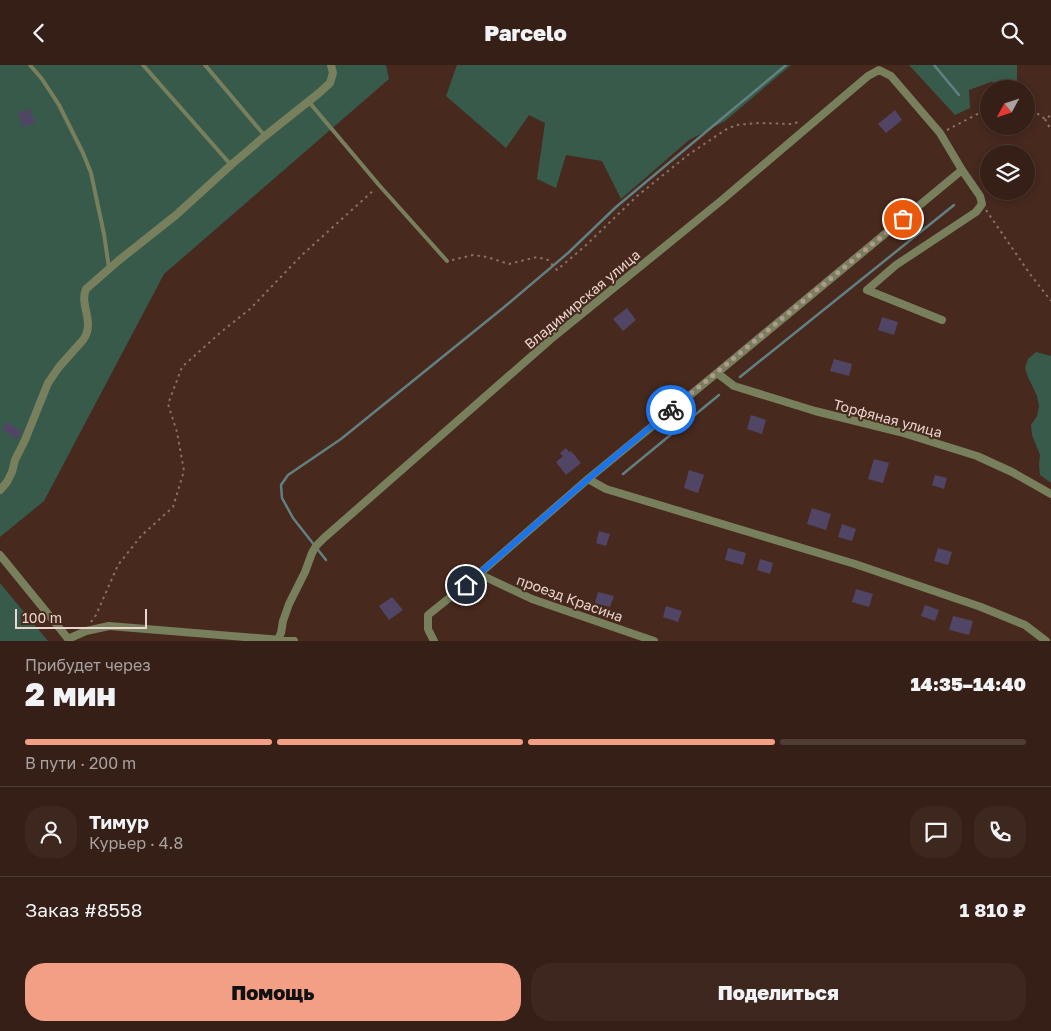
<!DOCTYPE html>
<html lang="ru">
<head>
<meta charset="utf-8">
<style>
	:root { --surface:#351f16; --page:#3d271f; --text:#f1f3f6; --muted:#aaa2a1; --line:#4f3d35; --accent:#f39f85 }
	body { margin:0; font-family:"Golos Text",sans-serif; background:var(--page); color:var(--text); height:100vh; display:flex; flex-direction:column; font-size:19px; white-space:nowrap }
	* { box-sizing:border-box; margin:0 }
	p { font-size:16px; color:var(--muted) }
	.icon { flex:none; width:28px; height:28px; fill:none; stroke:currentColor; stroke-width:2; stroke-linecap:round; stroke-linejoin:round }
	.map { position:relative; height:576px; overflow:hidden }
	.sheet { display:flex; flex-direction:column; background:var(--surface); flex:1 }
	.sheet>* { flex:none }
	.needle { width:32px; rotate:230deg }
	.controls { position:absolute; left:980px; top:15px; display:grid; gap:10px }
	.controls a { display:grid; place-items:center; width:55px; height:55px; border-radius:50%; background:var(--surface); box-shadow:0 2px 8px #0003,0 0 0 1px var(--line); font-size:25px }
	.scale { position:absolute; left:15px; bottom:12px; width:132px; box-sizing:border-box; padding-left:5px; border:2px solid #ead6ce; border-top:0; font-size:14px; line-height:18px; white-space:nowrap; color:#ead6ce; -webkit-text-stroke:4px #47291e; paint-order:stroke }
	.pin { position:absolute; display:grid; place-items:center; width:42px; height:42px; color:#fff; margin:-21px; border:2px solid #fff; border-radius:50%; box-shadow:0 1px 5px #0007 }
	.courier { position:absolute; display:grid; place-items:center; width:50px; height:50px; margin:-25px; border:4px solid #1a73e8; border-radius:50%; background:#fff; color:#222; box-shadow:0 1px 6px #0007 }
	.overview em { font-style:normal; font-weight:800 }
	.overview div { display:flex; flex-direction:column-reverse }
	.overview { display:flex; align-items:center; justify-content:space-between; height:85px; padding:0 25px }
	h1 { font-size:32px; font-weight:800; line-height:38px }
	.bar { display:grid; grid-template-columns:repeat(4,1fr); gap:8px 5px; align-content:center; height:60px; padding:0 25px }
	.bar i { height:6px; border-radius:4px; background:var(--line) }
	.bar .current { background:var(--accent) }
	.bar p { grid-column:span 4 }
	.line { display:flex; align-items:center; gap:12px; padding:0 25px; border-top:1px solid var(--line) }
	.line div { flex:1 }
	.round { display:grid; place-items:center; flex:none; width:52px; height:52px; border-radius:20px; background:var(--page) }
	.action { display:flex; gap:10px; margin-top:auto; padding:10px 25px }
	.action a { flex:1; height:58px; border-radius:20px; background:var(--accent); color:#111; font-size:20px; font-weight:800; line-height:58px; text-align:center }
	.action a+a { background:var(--page); color:var(--text) }
	header { display:flex; justify-content:space-between; align-items:center; height:65px; padding:0 25px; background:var(--surface); font-size:22px; font-weight:800 }
	.map>svg:first-child { display:block }
</style>
</head>
<body>
<header><svg class="icon" aria-label="back" viewBox="0 0 24 24"><path d="M15 5l-7 7 7 7"/></svg>Parcelo<svg class="icon" aria-label="search" viewBox="0 0 24 24"><circle cx="10" cy="10" r="6"/><path d="M15 15l6 6"/></svg></header>
<div class="map">
<svg width="1051" height="576" viewBox="0 0 1051 576">
	<rect width="100%" height="100%" fill="#47291e"/>
	<!-- green -->
	<path fill="#385a4b" d="M0 0H386L389 14 164 209 44 436 0 472Z
		M457 0H791L725 56 689 75 621 134 602 96 566 90 556 123 537 114 545 58 529 50 506 83 446 31Z
		M909 0H1017V18L991 17 969 25 970 43 955 50Z
		M1036 287 1051 291V418L1040 410 1039 400 1040 390 1032 370 1031 360 1037 351 1039 341 1037 331 1028 312 1025 303 1028 294Z
		M0 518 48 576H0Z"/>
	<g fill="none" stroke-linecap="round" stroke-linejoin="round">
		<!-- stream -->
		<path stroke="#628082" stroke-width="2.5" d="M934 0 959 30
			M740 312 954 140
			M623 409 719 330
			M326 495 293 453 282 433 281 420 288 410 341 374 503 243 568 188 616 142 786 0"/>
	</g>
	<!-- building -->
	<path fill="#514566" d="M30 44 35 58 23 62 18 48Z
		M895 45 902 55 886 68 878 59Z
		M627 243 636 255 623 266 613 254Z
		M882 252 898 257 894 270 878 265Z
		M834 294 852 299 849 311 830 306Z
		M751 350 766 355 762 369 747 364Z
		M7 357 22 367 17 374 2 364Z
		M566 383 569 387 571 386 581 398 566 410 556 397 563 391 560 388Z
		M874 394 889 398 883 418 868 414Z
		M689 405 704 410 698 428 684 423Z
		M935 410 947 413 944 424 932 420Z
		M812 443 831 449 826 465 807 459Z
		M842 459 856 464 852 476 838 472Z
		M599 466 610 469 606 481 596 478Z
		M728 483 746 488 743 500 725 495Z
		M938 483 952 487 948 500 934 496Z
		M760 494 773 498 770 509 757 505Z
		M856 524 873 529 869 542 852 537Z
		M598 527 614 531 610 542 595 538Z
		M392 532 403 545 389 555 379 541Z
		M925 540 939 545 935 556 921 551Z
		M666 541 682 546 678 557 663 552Z
		M953 551 973 556 969 570 949 565Z"/>
	<g fill="none" stroke-linecap="round" stroke-linejoin="round">
		<!-- path -->
		<path stroke="#8a7066" stroke-width="2" stroke-dasharray="2.5 4" stroke-linecap="butt" d="M1026 42 1031 44 1045 54 1051 50
			M1045 54 1051 65
			M947 65 989 43
			M986 145 1030 209 1051 236
			M452 195 473 190 487 192 509 199 537 192 548 195 557 205 585 181 636 132 688 90 725 65 736 60 759 58 792 59 801 56
			M91 557 96 550 118 500 141 471 173 442 184 406 177 367 168 339 182 302 221 267 250 244 302 190 375 124"/>
		<!-- lane -->
		<path stroke="#777f5c" stroke-width="4" d="M30 0 42 14 59 40 83 88 91 108 104 169 109 203
			M143 0 231 100
			M205 0 265 71
			M309 37 379 120 447 196"/>
		<!-- street -->
		<path stroke="#777f5c" stroke-width="8" d="M942 255 867 225 896 200 976 147 982 139 980 131 962 105
			M588 414 606 424 855 499 981 542 1025 560 1046 576
			M0 425 7 417 12 407 15 395 25 375 48 318 59 302 83 275C86 271 88 265 88 260 88 247 81 236 86 224L118 196 176 150 231 100 265 71 319 28 330 18 333 8 331 0
			M0 490 70 576
			M479 509 532 534 654 576
			M68 574 86 566 109 561 294 576
			M278 574 281 568 283 556 289 539 305 507 312 488 316 481 324 473 551 274 722 135 868 11 879 5 891 11 940 68 962 105 717 308
			M434 576 428 564V550L479 509 588 414 717 308 734 321 815 346 900 367 977 391 1012 407 1051 429"/>
	</g>
	<g fill="none" stroke-linecap="round" stroke-linejoin="round">
		<!-- done -->
		<path stroke="#b19990" stroke-width="5" stroke-dasharray="0 9" d="M671 345 903 154"/>
		<!-- route -->
		<path stroke="#1a73e8" stroke-width="6" d="M466 520 588 414 671 345"/>
	</g>
	<g text-anchor="middle" dominant-baseline="central" stroke-width="4" stroke-linejoin="round" paint-order="stroke">
		<!-- street labels -->
		<g font-size="14" fill="#ead6ce" stroke="#47291e">
			<text transform="translate(582 234) rotate(-40)">Владимирская улица</text>
			<text transform="translate(888 353) rotate(15)">Торфяная улица</text>
			<text transform="translate(570 533) rotate(20)">проезд Красина</text>
		</g>
	</g>
</svg>
<div class="controls">
<a><svg class="needle" viewBox="-14 -14 28 28"><path d="M0-13l5 13h-10z" fill="#e53935"/><path d="M0 13l5-13h-10z" fill="#aaa2a1"/></svg></a>
<a><svg class="icon" aria-label="layers" viewBox="0 0 24 24"><path d="M12 4l9 5-9 5-9-5zM3 14l9 5 9-5"/></svg></a>
</div>
<div class="scale">100 m</div>
<div class="pin" style="left:903px;top:154px;background:#ea580c"><svg class="icon" aria-label="bag" viewBox="0 0 24 24"><path d="M5 8h14l-1 12H6zM9 8a3 3 0 0 1 6 0"/></svg></div>
<div class="pin" style="left:466px;top:520px;background:#1f2937"><svg class="icon" aria-label="home" viewBox="0 0 24 24"><path d="M3 11l9-7 9 7M6 9v11h12V9"/></svg></div>
<div class="courier" style="left:671px;top:345px"><svg class="icon" aria-label="bike" viewBox="0 0 24 24"><circle cx="6" cy="16" r="4"/><circle cx="18" cy="16" r="4"/><path d="M6 16l4-8h5l3 8M10 8l3 8H6M13 5h3"/></svg></div>
</div>
<section class="sheet">
<div class="overview"><div><h1>2 мин</h1><p>Прибудет через</p></div><em>14:35–14:40</em></div>
<div class="bar"><i class="current"></i><i class="current"></i><i class="current"></i><i></i><p>В пути · 200 m</p></div>
<div class="line" style="height:90px"><a class="round"><svg class="icon" aria-label="person" viewBox="0 0 24 24"><circle cx="12" cy="8" r="4"/><path d="M4 21q1-7 8-7t8 7"/></svg></a><div><b>Тимур</b><p>Курьер · 4.8</p></div><a class="round"><svg class="icon" aria-label="chat" viewBox="0 0 24 24"><path d="M4 5h16v11H9l-5 4z"/></svg></a><a class="round"><svg class="icon" aria-label="phone" viewBox="0 0 24 24"><path d="M5 4h4l2 5-3 2q2 4 5 5l2-3 5 2v4C11 20 4 13 5 4z"/></svg></a></div>
<div class="line" style="height:65px"><div>Заказ #8558</div><b>1 810 ₽</b></div>
<div class="action"><a>Помощь</a><a>Поделиться</a></div>
</section>
</body>
</html>
